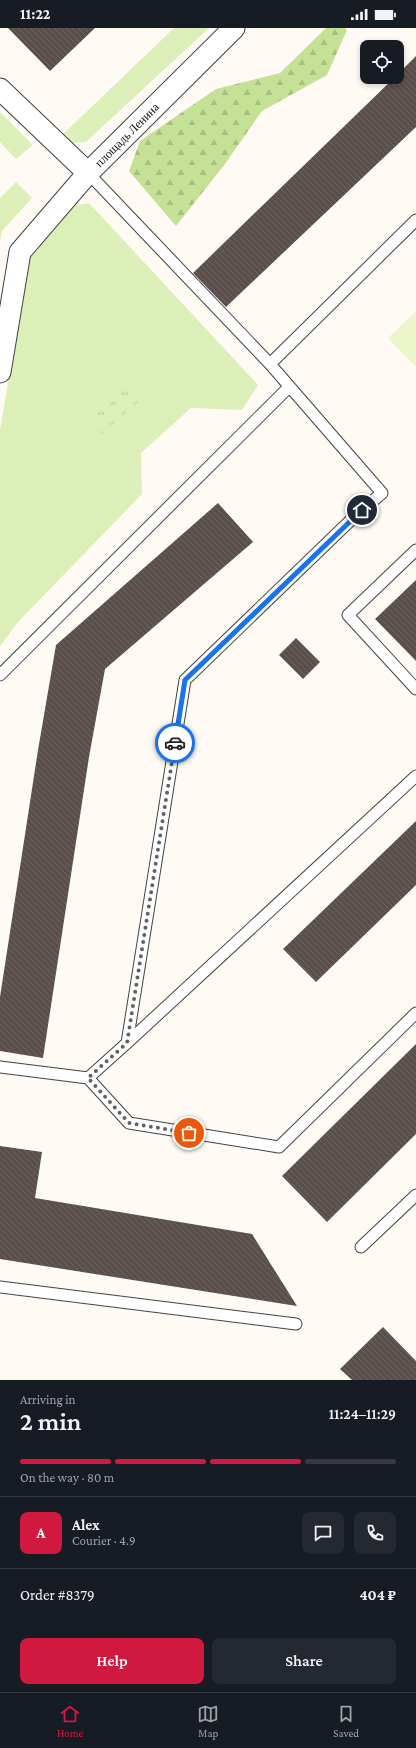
<!DOCTYPE html>
<html lang="en">
<head>
<meta charset="utf-8">
<style>
	:root { --surface:#171b24; --page:#242831; --text:#f1f3f6; --muted:#9ea1a6; --line:#363941; --accent:#d1183f }
	body { margin:0; font-family:"Crimson Pro",serif; background:var(--page); color:var(--text); height:100vh; display:flex; flex-direction:column; font-size:15px; white-space:nowrap }
	* { box-sizing:border-box; margin:0 }
	p { font-size:13px; color:var(--muted) }
	.icon { flex:none; width:22px; height:22px; fill:none; stroke:currentColor; stroke-width:2; stroke-linecap:round; stroke-linejoin:round }
	.map { position:relative; height:1352px; overflow:hidden }
	.drawer { display:flex; flex-direction:column; background:var(--surface); flex:1 }
	.drawer>* { flex:none }
	.tools { position:absolute; left:360px; top:12px; display:grid; gap:8px }
	.tools a { display:grid; place-items:center; width:44px; height:44px; border-radius:8px; background:var(--surface); box-shadow:0 2px 6px #0003; font-size:20px }
	.pin { position:absolute; display:grid; place-items:center; width:34px; height:34px; color:#fff; margin:-17px; border:2px solid #fff; border-radius:50%; box-shadow:0 1px 4px #0007 }
	.courier { position:absolute; display:grid; place-items:center; width:40px; height:40px; margin:-20px; border:3px solid #1a73e8; border-radius:50%; background:#fff; color:#222; box-shadow:0 1px 5px #0007 }
	.headline em { font-style:normal; font-weight:600 }
	.headline div { display:flex; flex-direction:column-reverse }
	.headline { display:flex; align-items:center; justify-content:space-between; height:68px; padding:0 20px }
	h1 { font-size:26px; font-weight:600; line-height:30px }
	.bar { display:grid; grid-template-columns:repeat(4,1fr); gap:6px 4px; align-content:center; height:48px; padding:0 20px }
	.bar i { height:5px; border-radius:3px; background:var(--line) }
	.bar .on { background:var(--accent) }
	.bar p { grid-column:span 4 }
	.line { display:flex; align-items:center; gap:10px; padding:0 20px; border-top:1px solid var(--line) }
	.line div { flex:1 }
	.round { display:grid; place-items:center; flex:none; width:42px; height:42px; border-radius:8px; background:var(--page) }
	.button { display:flex; gap:8px; margin-top:auto; padding:8px 20px }
	.button a { flex:1; height:46px; border-radius:8px; background:var(--accent); color:#fff; font-size:16px; font-weight:600; line-height:46px; text-align:center }
	.button a+a { background:var(--page); color:var(--text) }
	.status { display:flex; justify-content:space-between; align-items:center; height:28px; padding:0 20px; background:var(--surface); direction:ltr }
	.status svg { height:11px; fill:currentColor }
	.tab-bar { display:flex; justify-content:space-around; align-items:center; height:56px; border-top:1px solid var(--line); background:var(--surface); font-size:11px; color:var(--muted) }
	.tab-bar a { display:grid; justify-items:center; gap:2px }
	.tab-bar .on { color:var(--accent) }
	.map>svg:first-child { display:block }
</style>
</head>
<body>
<div class="status"><b>11:22</b><svg viewBox="0 0 49 12"><path d="M0 12V9h3v3zM5 12V6h3v6zM10 12V3h3v9zM15 12V0h3v12zM26 1h20v11H26zM47 4h2v5h-2z"/></svg></div>
<div class="map">
<svg width="416" height="1352" viewBox="0 0 416 1352">
	<defs>
		<pattern id="forest-firs" width="22" height="20" patternUnits="userSpaceOnUse"><rect width="22" height="20" fill="#c4e196"/><path d="M5 1l3.5 6h-7zM16 11l3.5 6h-7z" fill="#a7c080"/></pattern>
		<pattern id="park-tufts" width="24" height="20" patternUnits="userSpaceOnUse"><rect width="24" height="20" fill="#ddefb8"/><path d="M3 7l-1-3M5 7V3M7 7l1-3M15 17l-1-3M17 17v-4M19 17l1-3" fill="none" stroke="#bdcc9d"/></pattern>
		<pattern id="building-back-hatch" width="6" height="6" patternUnits="userSpaceOnUse"><rect width="6" height="6" fill="#5b4f4b"/><path d="M-1 5l2 2M0 0l6 6M5-1l2 2" fill="none" stroke="#6d6461"/></pattern>
	</defs>
	<rect width="100%" height="100%" fill="#fffbf4"/>
	<!-- grass -->
	<path fill="#ddefb8" d="M174 0H209L86 114 72 115 59 110Z
		M0 84 33 117 16 131 0 114Z
		M16 154 32 170 2 203 0 213V170Z
		M89 175 258 357 242 382 191 380 141 425 142 466 19 593 0 618V402L30 226 71 178Z"/>
	<!-- forest -->
	<path fill="url(#forest-firs)" d="M326 0H345L347 2 327 47 262 83 225 136 176 198 129 143 140 113 216 61 280 45Z"/>
	<!-- park -->
	<path fill="url(#park-tufts)" d="M126 354 142 371 102 406 87 389Z"/>
	<!-- pitch -->
	<path fill="#edf5cb" d="M416 283V339L388 310Z"/>
	<!-- building -->
	<path fill="url(#building-back-hatch)" d="M8 0H95L50 43Z
		M416 28V99L226 279 193 245 395 49H397V47Z
		M218 475 253 514 105 641 89 729 43 1030 0 1023V969L38 722 56 617Z
		M416 552V633L375 591Z
		M296 610 320 634 303 651 279 627Z
		M416 793V857L316 954 283 921Z
		M416 1016V1106L327 1194 282 1148Z
		M0 1118 42 1124 35 1170 252 1206 297 1278 0 1231Z
		M383 1299 416 1333V1352H352L340 1341Z"/>
	<g fill="none" stroke-linecap="round" stroke-linejoin="round">
		<!-- lane casing -->
		<g stroke="#434343" stroke-width="13">
			<path id="lane" d="M88 145 270 336 416 192
				M416 522 348 587 416 661
				M0 647 289 359
				M127 1015 416 748
				M0 1039 88 1050 127 1015 185 652 352 491 382 465 270 336
				M88 1050 129 1095 279 1119 416 985
				M361 1219 416 1167
				M0 1259 296 1296"/>
		</g>
		<!-- street casing -->
		<g stroke="#434343" stroke-width="23">
			<path id="street" d="M0 61 88 145 234 0
				M0 344 20 224 88 145"/>
		</g>
		<!-- lane -->
		<use href="#lane" stroke="#fff" stroke-width="11"/>
		<!-- street -->
		<use href="#street" stroke="#fff" stroke-width="21"/>
	</g>
	<g fill="none" stroke-linecap="round" stroke-linejoin="round">
		<!-- done -->
		<path stroke="#646260" stroke-width="4" stroke-dasharray="0 7.2" d="M175 715 127 1015 88 1050 129 1095 189 1105"/>
		<!-- route -->
		<path stroke="#1a73e8" stroke-width="5" d="M175 715 185 652 362 482"/>
	</g>
	<g text-anchor="middle" dominant-baseline="central" stroke-width="4" stroke-linejoin="round" paint-order="stroke">
		<!-- street labels -->
		<g font-size="12" fill="#101010" stroke="#fff">
			<text transform="translate(127 107) rotate(-45)">площадь Ленина</text>
		</g>
	</g>
</svg>
<div class="tools">
<a><svg class="icon" aria-label="locate" viewBox="0 0 24 24"><circle cx="12" cy="12" r="6"/><path d="M12 2v4M12 18v4M2 12h4M18 12h4"/></svg></a>
</div>
<div class="pin" style="left:189px;top:1105px;background:#ea580c"><svg class="icon" aria-label="bag" viewBox="0 0 24 24"><path d="M5 8h14l-1 12H6zM9 8a3 3 0 0 1 6 0"/></svg></div>
<div class="pin" style="left:362px;top:482px;background:#1f2937"><svg class="icon" aria-label="home" viewBox="0 0 24 24"><path d="M3 11l9-7 9 7M6 9v11h12V9"/></svg></div>
<div class="courier" style="left:175px;top:715px"><svg class="icon" aria-label="car" viewBox="0 0 24 24"><path d="M5 17H2v-5l4-1 3-4h7l3 4 3 1v5h-3M9 17h6M6 11h13"/><circle cx="7" cy="17" r="2"/><circle cx="17" cy="17" r="2"/></svg></div>
</div>
<section class="drawer">
<div class="headline"><div><h1>2 min</h1><p>Arriving in</p></div><em>11:24–11:29</em></div>
<div class="bar"><i class="on"></i><i class="on"></i><i class="on"></i><i></i><p>On the way · 80 m</p></div>
<div class="line" style="height:72px"><b class="round" style="background:var(--accent);color:#fff">A</b><div><b>Alex</b><p>Courier · 4.9</p></div><a class="round"><svg class="icon" aria-label="chat" viewBox="0 0 24 24"><path d="M4 5h16v11H9l-5 4z"/></svg></a><a class="round"><svg class="icon" aria-label="phone" viewBox="0 0 24 24"><path d="M5 4h4l2 5-3 2q2 4 5 5l2-3 5 2v4C11 20 4 13 5 4z"/></svg></a></div>
<div class="line" style="height:52px"><div>Order #8379</div><b>404 ₽</b></div>
<div class="button"><a>Help</a><a>Share</a></div>
</section>
<nav class="tab-bar">
<a class="on"><svg class="icon" aria-label="home" viewBox="0 0 24 24"><path d="M3 11l9-7 9 7M6 9v11h12V9"/></svg>Home</a>
<a><svg class="icon" aria-label="map" viewBox="0 0 24 24"><path d="M3 6l6-2 6 2 6-2v14l-6 2-6-2-6 2zM9 4v14M15 6v14"/></svg>Map</a>
<a><svg class="icon" aria-label="saved" viewBox="0 0 24 24"><path d="M7 4h10v16l-5-4-5 4z"/></svg>Saved</a>
</nav>
</body>
</html>
